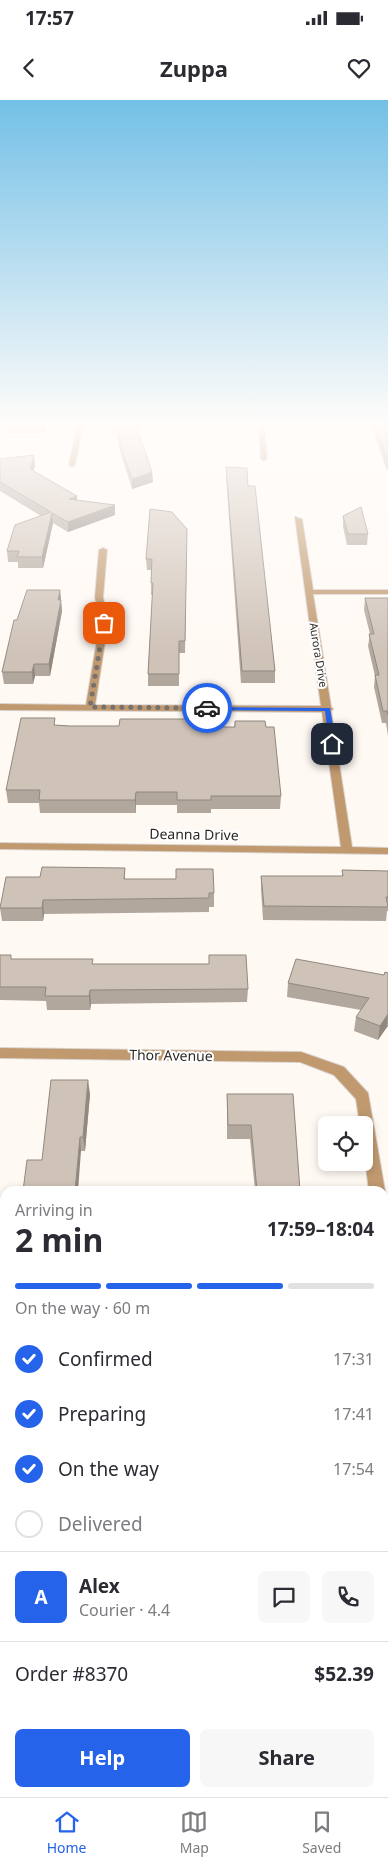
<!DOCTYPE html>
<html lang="en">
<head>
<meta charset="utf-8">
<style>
	:root { --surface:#fff; --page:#f7f7f7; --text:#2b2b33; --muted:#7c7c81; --line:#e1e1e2; --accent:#2563eb }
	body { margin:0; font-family:"Noto Sans",sans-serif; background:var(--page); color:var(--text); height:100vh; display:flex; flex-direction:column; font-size:19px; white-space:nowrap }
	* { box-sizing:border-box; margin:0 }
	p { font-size:16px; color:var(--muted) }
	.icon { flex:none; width:28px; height:28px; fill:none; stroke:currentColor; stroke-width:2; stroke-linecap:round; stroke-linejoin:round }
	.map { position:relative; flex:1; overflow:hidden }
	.panel { position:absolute; left:0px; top:1086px; width:389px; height:611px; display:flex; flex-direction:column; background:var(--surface); border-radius:15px 15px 0 0; box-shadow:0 2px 8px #0003 }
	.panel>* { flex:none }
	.fabs { position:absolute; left:318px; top:1016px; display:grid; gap:10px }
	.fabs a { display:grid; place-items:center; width:55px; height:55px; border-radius:8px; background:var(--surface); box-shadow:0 2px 8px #0003; font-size:25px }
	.pin { position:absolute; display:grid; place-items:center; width:42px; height:42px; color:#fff; margin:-21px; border-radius:10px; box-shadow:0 2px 8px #0006 }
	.courier { position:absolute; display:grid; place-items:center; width:50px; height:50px; margin:-25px; border:4px solid #2563eb; border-radius:50%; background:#fff; color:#222; box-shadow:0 1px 6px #0007 }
	.overview em { font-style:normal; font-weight:700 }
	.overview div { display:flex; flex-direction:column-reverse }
	.overview { display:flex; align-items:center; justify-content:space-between; height:85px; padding:0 15px }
	h1 { font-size:32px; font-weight:700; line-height:38px }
	.bar { display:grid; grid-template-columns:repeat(4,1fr); gap:8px 5px; align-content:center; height:60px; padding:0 15px }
	.bar i { height:6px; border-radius:4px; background:var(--line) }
	.bar .on { background:var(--accent) }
	.bar p { grid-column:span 4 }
	.line { display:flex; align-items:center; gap:12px; padding:0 15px; border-top:1px solid var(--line) }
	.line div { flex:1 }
	.round { display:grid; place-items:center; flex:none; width:52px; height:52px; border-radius:8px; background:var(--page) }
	ol { padding:0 15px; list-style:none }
	li { display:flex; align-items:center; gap:15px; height:55px }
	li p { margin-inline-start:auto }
	li .icon { padding:5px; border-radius:50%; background:var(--accent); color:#fff; stroke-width:4 }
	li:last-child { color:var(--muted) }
	li i { width:28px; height:28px; border:2px solid var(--line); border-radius:50% }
	.button { display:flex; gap:10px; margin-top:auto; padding:10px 15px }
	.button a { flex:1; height:58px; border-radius:8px; background:var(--accent); color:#fff; font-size:20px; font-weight:700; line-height:58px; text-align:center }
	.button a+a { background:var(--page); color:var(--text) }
	.status { display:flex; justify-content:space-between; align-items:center; height:35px; padding:0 25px; background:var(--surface); direction:ltr }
	.status svg { height:14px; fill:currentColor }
	header { display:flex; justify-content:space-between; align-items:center; height:65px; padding:0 15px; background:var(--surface); font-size:22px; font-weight:700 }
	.tab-bar { display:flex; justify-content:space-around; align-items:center; height:70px; border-top:1px solid var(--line); background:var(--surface); font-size:14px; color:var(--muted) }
	.tab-bar a { display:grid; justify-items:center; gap:2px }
	.tab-bar .on { color:var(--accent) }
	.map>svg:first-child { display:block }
</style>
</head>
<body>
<div class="status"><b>17:57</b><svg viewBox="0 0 49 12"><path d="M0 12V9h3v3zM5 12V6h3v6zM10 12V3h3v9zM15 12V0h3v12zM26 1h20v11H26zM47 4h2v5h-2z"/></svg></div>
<header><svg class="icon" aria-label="back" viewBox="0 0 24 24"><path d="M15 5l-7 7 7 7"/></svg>Zuppa<svg class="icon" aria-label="heart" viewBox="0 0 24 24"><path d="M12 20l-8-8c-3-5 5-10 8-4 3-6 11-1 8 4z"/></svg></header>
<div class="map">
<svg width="388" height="1697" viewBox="0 0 388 1697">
	<rect width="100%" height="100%" fill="#fff9f4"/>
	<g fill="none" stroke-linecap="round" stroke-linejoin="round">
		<!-- minor casing -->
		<g stroke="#d9d3cf" stroke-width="2">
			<path id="minor" d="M78 321H84L75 365 72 367 69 365Z
				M258 321H264L267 359 264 361 261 359Z
				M295 417 302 419 313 490H388V494H313L331 607 333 609 331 611 352 747 388 748V754L0 749V743L341 747 322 612 0 610V604L86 605 100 523 95 497 99 450 103 448 107 450 103 497 108 523 95 605 321 606Z
				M0 948 301 952 344 967 368 993 385 1091 384 1093 369 1091 364 1052V1025H360L356 999 334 975 300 962 0 958Z
				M384 1133 388 1135V1176L384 1174Z"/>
		</g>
		<!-- minor -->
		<use href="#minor" fill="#c1996f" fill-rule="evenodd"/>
	</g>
	<!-- wall -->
	<path fill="#b2a79d" d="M8 321H47L44 333H7V323Z
		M110 321H140L139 334 152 372 153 382 132 389 119 348 118 333H111Z
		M370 321H388V370L386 368Z
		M34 355 35 365 33 371 77 396V400L115 405V415L68 432 53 423 43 468H18V462H8L7 451 41 416 0 391V359Z
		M226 367 248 386 275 571V583H241L226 377Z
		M343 416 368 434 367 445H347L343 426Z
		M187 429 185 553H179V586H148V574L152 495H151V483L152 470H147L146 459Z
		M60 490 62 511 50 576H35L33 584H4L2 572 17 520Z
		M365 498H388V636L386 623H382L374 587 375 576 368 546 370 534 364 510Z
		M235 621 266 627 281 696 280 709H211V713H177V705H136V713H40L39 703H8L6 690 56 625 70 626 234 627Z
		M125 768V779L214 793V807H209V812L44 814 43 821H2L0 808 40 777Z
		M342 770 388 771V811H387L386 821 263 820 261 789V776H342Z
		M0 855 12 859 93 864 248 889 247 902 91 904 90 910H47L46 901 0 900Z
		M388 873V927H387L378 940 354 931 356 917 361 910 287 897 288 883 384 875Z
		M90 994 85 1051H81L42 1060Z
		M227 994H293L300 1091H255L250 1039H227Z
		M5 1235V1414H0V1275Z
		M0 1444H5V1553H0Z"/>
	<!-- shaded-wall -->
	<path fill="#918880" d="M44 321H47L44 333 43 323Z
		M139 321H140L138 341V331Z
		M34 355 35 365 31 380 30 369Z
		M152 372 153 382 132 389V379Z
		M77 396V407L69 399Z
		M115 405V415L68 432V422Z
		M52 413 53 423 43 468 42 457Z
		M60 490 62 511 50 576 49 564 58 500Z
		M34 564 35 576 33 584 32 572Z
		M136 692V713L135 700Z
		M43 800 44 814 43 821 42 808Z
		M90 890 91 904 90 910 89 896Z
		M388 914 387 927 378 940 380 926Z
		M88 980 90 994 85 1051 83 1037Z
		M80 1037 81 1051 78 1091H75Z
		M5 1656V1697H1Z"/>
	<!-- building -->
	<path fill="#cfc2b7" stroke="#918880" d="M8 321H44L43 323H7Z
		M111 321H139L138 331 152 372 132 379 118 339 117 323H111Z
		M374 321H388V359L387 358Z
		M34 355 30 369 77 396 69 399 115 405 68 422 52 413 42 457H17L19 451H7L15 425 51 412 0 382V359Z
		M226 367 247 368 248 386H255L275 571H242Z
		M361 407 368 434H348L343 416Z
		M150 409 172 412 187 429 185 541H179V574H148L153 483H151L152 459H146Z
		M27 490H60L58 500H61L49 564H34L32 572H2L14 520H17Z
		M365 498H388V615L387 611H383L375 575H379L369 534H374Z
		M21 618H55L54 625 70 626H119L120 619H194V627H235V621H265L266 627H274L281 696H211V700H177V692H136L135 700H39L40 690H6Z
		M42 767 125 768 124 779H176V769H213L214 793H209V798L43 800 42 808H0L6 777H40Z
		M342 770 388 771V797H386L388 807 264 806 261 776H343Z
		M0 855H11V859H93L92 864H209V855H246L248 889 90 890 89 896H45L46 887H0Z
		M296 859 384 875 385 872 388 873V914L380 926 356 917 369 898 288 883Z
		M51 980H88L83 1037H80L75 1091H23L27 1060H42Z
		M227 994H293L300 1091H257L251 1025H228Z
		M5 1235V1401H0V1275Z
		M0 1444H5V1541H0Z
		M0 1583H5V1656L1 1697H0Z"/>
	<!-- sky -->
	<linearGradient id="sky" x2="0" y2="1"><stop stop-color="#73c0e6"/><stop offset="0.58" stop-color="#fffcfa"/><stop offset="1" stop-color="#fffcfa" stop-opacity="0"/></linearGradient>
	<rect width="388" height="558" fill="url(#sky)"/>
	<!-- route -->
	<path fill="#2563eb" d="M205 607 330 608 336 644 332 646 329 644 325 611 207 610Z"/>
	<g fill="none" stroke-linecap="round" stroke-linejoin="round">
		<!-- done -->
		<path stroke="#76716d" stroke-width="5" stroke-dasharray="0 9" d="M104 523 90 607 207 608"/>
	</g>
	<g text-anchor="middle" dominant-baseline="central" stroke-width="4" stroke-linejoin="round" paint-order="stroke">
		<!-- far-street labels -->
		<g font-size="11" fill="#2d2824" stroke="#fff">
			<text transform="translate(319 555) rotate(81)">Aurora Drive</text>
		</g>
		<!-- street labels -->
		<g font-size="14" fill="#2d2824" stroke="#fff">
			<text transform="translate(194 734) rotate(1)">Deanna Drive</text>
			<text transform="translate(171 955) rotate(1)">Thor Avenue</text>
		</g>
	</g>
</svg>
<div class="fabs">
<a><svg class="icon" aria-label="locate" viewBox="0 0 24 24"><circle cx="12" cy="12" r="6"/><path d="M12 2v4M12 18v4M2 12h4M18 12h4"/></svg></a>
</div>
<div class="pin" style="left:104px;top:523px;background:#ea580c"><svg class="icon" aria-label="bag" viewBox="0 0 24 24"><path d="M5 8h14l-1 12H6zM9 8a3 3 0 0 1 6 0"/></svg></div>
<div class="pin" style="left:332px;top:644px;background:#1f2937"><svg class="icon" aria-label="home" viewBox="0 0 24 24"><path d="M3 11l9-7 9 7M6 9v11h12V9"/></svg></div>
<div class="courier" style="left:207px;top:608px"><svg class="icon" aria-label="car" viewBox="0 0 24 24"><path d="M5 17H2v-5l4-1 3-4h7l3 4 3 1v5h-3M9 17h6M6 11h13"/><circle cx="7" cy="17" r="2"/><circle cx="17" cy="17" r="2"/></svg></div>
<section class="panel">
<div class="overview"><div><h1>2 min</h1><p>Arriving in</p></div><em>17:59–18:04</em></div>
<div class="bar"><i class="on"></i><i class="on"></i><i class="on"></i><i></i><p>On the way · 60 m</p></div>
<ol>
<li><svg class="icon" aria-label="check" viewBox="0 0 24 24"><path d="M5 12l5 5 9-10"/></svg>Confirmed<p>17:31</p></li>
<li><svg class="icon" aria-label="check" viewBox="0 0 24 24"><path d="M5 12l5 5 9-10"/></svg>Preparing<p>17:41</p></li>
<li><svg class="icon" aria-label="check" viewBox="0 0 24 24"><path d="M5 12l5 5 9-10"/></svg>On the way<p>17:54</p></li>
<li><i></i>Delivered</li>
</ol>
<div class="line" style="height:90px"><b class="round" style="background:var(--accent);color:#fff">A</b><div><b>Alex</b><p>Courier · 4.4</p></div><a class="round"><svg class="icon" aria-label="chat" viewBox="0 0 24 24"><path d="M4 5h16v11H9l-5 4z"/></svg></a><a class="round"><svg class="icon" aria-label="phone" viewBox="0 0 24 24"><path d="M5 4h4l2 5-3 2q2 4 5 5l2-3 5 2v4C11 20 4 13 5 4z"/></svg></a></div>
<div class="line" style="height:65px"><div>Order #8370</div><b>$52.39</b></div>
<div class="button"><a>Help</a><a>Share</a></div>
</section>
</div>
<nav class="tab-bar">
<a class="on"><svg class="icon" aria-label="home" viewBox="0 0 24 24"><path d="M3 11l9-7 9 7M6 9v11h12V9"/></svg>Home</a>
<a><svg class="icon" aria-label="map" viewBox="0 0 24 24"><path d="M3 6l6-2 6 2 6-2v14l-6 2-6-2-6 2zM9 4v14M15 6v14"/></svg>Map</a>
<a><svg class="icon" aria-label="saved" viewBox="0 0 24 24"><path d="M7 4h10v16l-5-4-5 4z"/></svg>Saved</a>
</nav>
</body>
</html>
